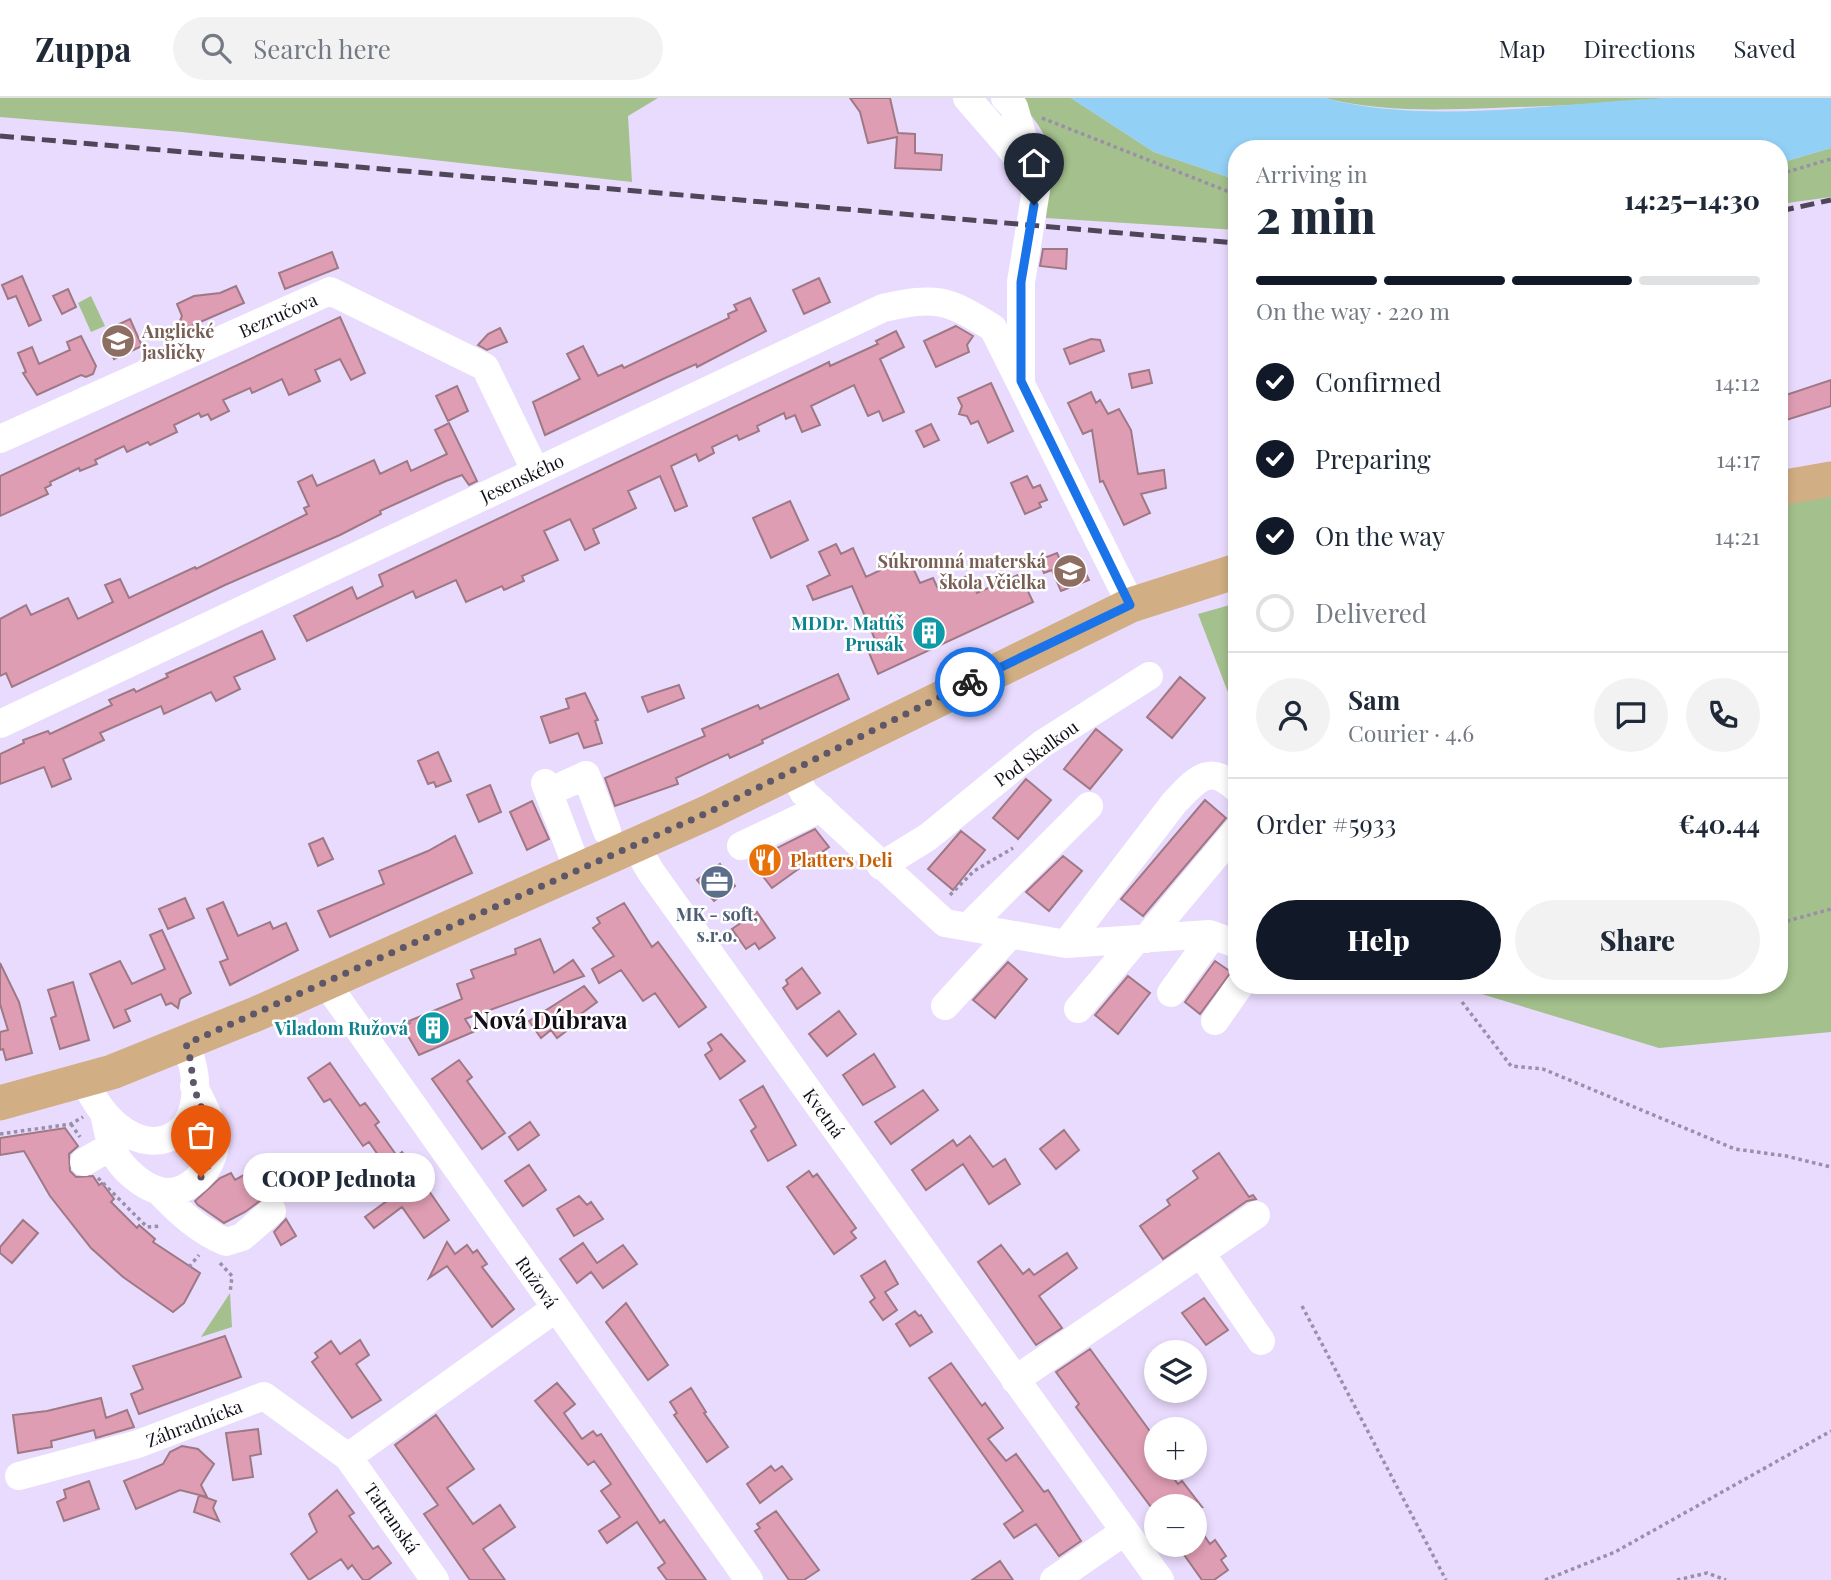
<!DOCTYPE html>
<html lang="en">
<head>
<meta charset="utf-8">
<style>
	:root { --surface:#fff; --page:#f2f2f3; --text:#1f2937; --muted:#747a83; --line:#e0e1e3; --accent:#111827 }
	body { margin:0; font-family:"Playfair Display",serif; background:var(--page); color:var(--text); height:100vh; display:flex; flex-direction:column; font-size:26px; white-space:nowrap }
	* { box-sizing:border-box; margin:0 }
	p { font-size:23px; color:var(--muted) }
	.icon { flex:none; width:38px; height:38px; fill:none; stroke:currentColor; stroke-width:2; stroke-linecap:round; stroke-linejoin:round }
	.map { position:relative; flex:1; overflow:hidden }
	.side { position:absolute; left:1228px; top:42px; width:560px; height:854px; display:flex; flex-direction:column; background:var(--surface); border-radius:28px; box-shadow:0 4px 10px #0003 }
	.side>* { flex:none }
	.tools { position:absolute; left:1144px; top:1242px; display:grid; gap:14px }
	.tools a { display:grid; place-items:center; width:63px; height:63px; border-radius:50%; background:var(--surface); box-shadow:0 4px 10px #0003; font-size:35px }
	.pin { position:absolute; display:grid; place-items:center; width:60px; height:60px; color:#fff; margin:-72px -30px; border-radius:50% 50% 50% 0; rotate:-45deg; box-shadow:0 0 7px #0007 }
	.pin .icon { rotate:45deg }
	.courier { position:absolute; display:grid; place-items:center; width:70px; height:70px; margin:-35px; border:5px solid #1a73e8; border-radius:50%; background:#fff; color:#222; box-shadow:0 2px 9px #0007 }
	.bubble { position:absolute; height:49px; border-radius:24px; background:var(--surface); box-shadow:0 4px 10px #0003; font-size:23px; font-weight:800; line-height:49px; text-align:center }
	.headline em { font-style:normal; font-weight:800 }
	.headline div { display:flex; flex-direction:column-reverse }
	.headline { display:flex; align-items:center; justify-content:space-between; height:119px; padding:0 28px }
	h1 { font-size:46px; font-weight:800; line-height:52px }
	.bar { display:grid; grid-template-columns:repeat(4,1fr); gap:10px 7px; align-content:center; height:84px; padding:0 28px }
	.bar i { height:9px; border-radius:5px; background:var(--line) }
	.bar .current { background:var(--accent) }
	.bar p { grid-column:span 4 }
	.line { display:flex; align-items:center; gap:18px; padding:0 28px; border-top:2px solid var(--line) }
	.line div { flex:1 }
	.round { display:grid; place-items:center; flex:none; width:74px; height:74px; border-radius:37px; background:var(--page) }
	ol { padding:0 28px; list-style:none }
	li { display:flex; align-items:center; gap:21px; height:77px }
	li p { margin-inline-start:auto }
	li .icon { padding:7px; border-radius:50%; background:var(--accent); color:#fff; stroke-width:4 }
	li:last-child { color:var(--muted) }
	li i { width:38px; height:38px; border:4px solid var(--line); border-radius:50% }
	.cta { display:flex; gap:14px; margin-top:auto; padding:14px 28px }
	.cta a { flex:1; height:80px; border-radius:42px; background:var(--accent); color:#fff; font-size:28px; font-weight:800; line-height:80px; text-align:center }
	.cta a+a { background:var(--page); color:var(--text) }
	header { display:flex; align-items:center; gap:42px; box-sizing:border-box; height:98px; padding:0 35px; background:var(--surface); border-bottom:2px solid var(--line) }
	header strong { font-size:33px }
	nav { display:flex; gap:38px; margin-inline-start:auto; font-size:24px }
	.search { width:490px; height:63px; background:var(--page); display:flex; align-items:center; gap:18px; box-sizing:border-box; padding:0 24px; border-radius:38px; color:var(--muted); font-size:26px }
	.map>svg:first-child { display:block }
</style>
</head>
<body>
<header>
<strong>Zuppa</strong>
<div class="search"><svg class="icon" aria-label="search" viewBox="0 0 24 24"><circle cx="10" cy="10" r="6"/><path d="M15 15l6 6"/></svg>Search here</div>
<nav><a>Map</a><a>Directions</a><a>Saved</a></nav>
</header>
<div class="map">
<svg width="1831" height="1482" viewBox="0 0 1831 1482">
	<rect width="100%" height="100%" fill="#e9dbfd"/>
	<!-- green -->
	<path fill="#a4c08d" d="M0 0H658L628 18 632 84 182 34 0 19Z
		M1016 0H1071L1154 54 1237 82V132L1046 120C1050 58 1061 48 1016 0Z
		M1324 0H1669C1610 6 1552 8 1493 10 1437 12 1379 14 1324 0Z
		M1831 50V99L1780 106V65Z
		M91 198 105 228 91 234 78 205Z
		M1831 395V934L1659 950 1452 887H1780V406Z
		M1237 505V618L1198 516Z
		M230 1195 232 1229 201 1239Z"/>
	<!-- water -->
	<path fill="#92d0f6" d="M1071 0H1324C1430 28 1561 4 1670 0 1724 0 1778 0 1831 0V50L1780 65V51H1237V82L1154 54Z"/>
	<!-- building -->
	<path fill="#df9db3" stroke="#9e7985" stroke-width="2" d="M850 0H890L898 35 915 36V55L942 57 941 72 895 70 897 39 868 45 860 14Z
		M1043 151H1067L1066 171 1040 168Z
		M332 154 338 170 285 191 279 175Z
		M22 178 41 222 29 228 16 198 8 201 2 187Z
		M819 180 830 204 804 216 793 192Z
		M236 188 244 205 175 235 182 218 177 206 194 198 220 195Z
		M68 191 76 209 62 216 53 198Z
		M750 200 766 233 697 269 696 266 665 280 545 337 533 304 580 281 567 256 583 248 598 278 622 267 624 270 729 220 728 216 737 212 734 207Z
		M340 219 365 275 351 282 340 261 315 272 320 283 289 297 282 281 252 295 250 290 223 302 229 313 211 322 208 316 201 319 199 315 174 327 177 334 150 347 148 344 127 354 124 348 95 362 97 366 80 373 79 370 50 384 51 387 45 390 48 396 0 418V378Z
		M130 221 142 248 114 261 106 232Z
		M956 228 973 238 967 247 969 254 936 269 924 243Z
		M500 230 507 244 487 252 478 247 488 236Z
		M896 233 904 249 880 261 904 314 883 323 879 313 868 318 854 287 811 308 820 327 802 334 795 317 786 321 784 315 757 328 759 333 739 342 737 337 712 349 714 355 699 363 696 356 671 368 687 408 675 413 660 378 628 393 636 410 593 431 599 445 585 452 570 421 544 433 558 462 522 478 524 483 504 492 502 488 466 504 456 482 416 500 413 493 307 543 294 518 352 489 357 501 383 488 379 477 821 268 829 264 830 268 878 246 876 243Z
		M81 238 96 268 93 276 86 279 81 277 37 297 23 275 26 274 18 255 32 249 39 266 70 252 67 244Z
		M1091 241 1100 242 1104 253 1070 266 1064 251Z
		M1149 272 1152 285 1132 290 1129 276Z
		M1831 282V308L1780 324V299Z
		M991 285 1013 333 988 345 978 323 971 326 967 318 959 316 962 308 958 300Z
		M457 288 468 313 448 323 436 298Z
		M1091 294 1096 305 1100 302 1108 316 1119 311 1131 332 1138 376 1164 372 1166 390 1141 396 1150 415 1124 427 1103 383 1100 384 1092 332 1083 336 1068 305Z
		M449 325 477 383 469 387 462 377 446 383 380 413 381 416 340 437 225 487 12 589 6 575 0 578V521L26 507 31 517 68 500 78 521 113 504 105 487 120 481 129 500 195 469 196 471 307 416 304 410 309 408 298 384 312 377 317 388 374 362 380 376 407 363 411 373 447 356 435 332Z
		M931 326 939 342 924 349 916 333Z
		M1027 378 1033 390 1040 387 1047 402 1039 405 1041 409 1025 416 1011 385Z
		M790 403 808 442 771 460 753 420Z
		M836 446 841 456 853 450 866 479 908 459 920 485 933 480 938 491 969 477 977 495 1020 476 1033 504 878 576 867 550 877 546 852 488 813 502 807 488 830 477 819 454Z
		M1057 455 1061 464 1077 458 1089 482 1061 493 1052 472 1044 475 1039 462Z
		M262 533 275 561 234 579 240 591 216 603 211 594 164 616 161 608 100 635 104 642 63 661 71 681 52 689 44 669 0 686V656L24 645 23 642 48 633 50 636 112 607 109 602 134 591 136 594 168 579 166 576Z
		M838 576 849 601 762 642 763 645 730 660 728 656 676 680 678 686 615 708 605 680 705 638 702 631 758 607 760 611Z
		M1180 579 1205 600 1172 640 1147 619Z
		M679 587 684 600 648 614 642 599Z
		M585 595 598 622 595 623 602 645 584 650 578 635 550 645 541 619 569 610 566 601Z
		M1096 631 1122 652 1090 691 1064 671Z
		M438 654 451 683 436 689 434 684 428 686 418 663Z
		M1026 681 1051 702 1018 741 993 720Z
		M490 687 501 714 479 724 467 697Z
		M1205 702 1226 720 1143 818 1121 801Z
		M532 703 549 741 527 752 510 714Z
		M815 731 829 749 772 790 751 763Z
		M961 733 985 752 953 792 928 771Z
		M455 738 472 775 330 839 318 813 384 786 379 773 428 753Z
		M323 740 333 761 318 768 309 746Z
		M1063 758 1082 773 1049 813 1026 794Z
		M720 766 735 788 714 803 697 782Z
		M185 800 194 820 168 831 159 811Z
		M223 804 238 838 270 824 273 831 286 825 298 852 230 887 220 864 228 861 207 811Z
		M624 805 652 849 658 844 706 909 679 929 655 895 643 903 621 872 599 885 592 871 614 858 593 830 600 825 597 820Z
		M757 814 775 840 759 851 755 845 746 851 732 831Z
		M162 832 191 895 180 901 178 910 171 905 166 907 161 896 125 912 130 923 114 930 90 876 120 863 132 886 165 871 150 837Z
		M540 841 554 875 573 862 584 878 465 921 473 934 419 957 403 929 410 925 409 923 462 901 457 886 474 880 471 872 516 856 515 851Z
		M1215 863 1231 874 1200 916 1185 904Z
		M1008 864 1027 881 995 920 973 902Z
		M0 865 19 904 32 955 6 962 3 951 0 952V934L8 932 0 906Z
		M802 870 820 895 797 911 783 890 788 886 786 882Z
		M1128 878 1150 895 1118 936 1095 917Z
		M73 884 89 942 60 951 51 920 56 918 48 892Z
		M584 888 597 904 570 924 573 928 557 940 551 932 541 940 529 923Z
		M839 913 856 936 827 958 809 936Z
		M721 936 745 963 720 981 705 957 712 952 708 945Z
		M874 956 895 989 863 1007 843 977Z
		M459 962 472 979 467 983 505 1035 482 1051 432 981Z
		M330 965 360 1008 365 1005 379 1024 375 1027 397 1058 402 1054 449 1122 424 1140 402 1109 374 1130 365 1119 395 1097 377 1072 385 1067 369 1044 363 1048 330 1001 324 1004 308 980Z
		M763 988 796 1047 768 1063 751 1033 756 1029 740 1002Z
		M923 992 938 1012 891 1046 875 1024Z
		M530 1024 539 1037 518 1052 509 1039Z
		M65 1030 78 1048 69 1056 70 1073 76 1079 93 1078 99 1087 102 1085 114 1101 111 1104 137 1130 139 1127 155 1141 153 1144 200 1175 184 1205 173 1214 123 1179 91 1150 50 1098 24 1053 0 1057V1040Z
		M1064 1032 1079 1052 1056 1071 1040 1051Z
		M970 1038 993 1069 1005 1061 1020 1086 989 1106 963 1066 926 1092 912 1072 953 1042 957 1048Z
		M1219 1055 1249 1099 1253 1097 1256 1101 1247 1103 1163 1161 1140 1128 1170 1107 1167 1102 1198 1080 1193 1073Z
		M529 1067 546 1092 523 1108 505 1083Z
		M255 1071 268 1097 245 1114 224 1125 198 1107 195 1103 220 1080 231 1075 235 1082Z
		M809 1073 813 1079 817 1076 856 1130 851 1134 856 1140 834 1156 787 1089Z
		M579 1098 587 1107 591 1104 603 1121 574 1138 557 1111Z
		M286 1121 296 1138 281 1147 274 1134Z
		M23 1122 38 1135 12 1165 0 1155V1149Z
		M447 1144 455 1156 467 1147 473 1155 477 1152 487 1166 482 1169 514 1211 492 1229 447 1168 429 1180Z
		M583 1145 597 1165 623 1147 637 1166 603 1190 591 1174 577 1185 560 1161Z
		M1001 1147 1023 1176 1029 1171 1034 1177 1067 1155 1077 1170 1039 1198 1062 1230 1036 1247 978 1164Z
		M885 1163 898 1186 885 1194 897 1212 883 1222 870 1204 875 1200 861 1178Z
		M1204 1200 1228 1232 1206 1247 1182 1215Z
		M626 1205 668 1267 648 1282 606 1224Z
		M915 1213 919 1218 921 1217 932 1234 910 1248 896 1226Z
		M225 1238 241 1279 139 1316 131 1296 143 1291 133 1268Z
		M360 1242 369 1257 356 1266 381 1302 352 1320 312 1264 318 1259 315 1255 331 1243 340 1256Z
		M1090 1251 1157 1343V1370H1166L1178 1386 1182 1383 1202 1409H1151L1076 1309 1079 1306 1056 1274Z
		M951 1265 982 1308 985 1305 1003 1330 988 1341 1006 1363 1016 1356 1044 1394 1048 1392 1081 1443 1059 1458 1036 1426 1014 1440 1004 1426 1023 1413 929 1280Z
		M557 1285 575 1306 564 1315 582 1341 593 1333 597 1338 601 1336 660 1425 664 1422 706 1482H667L658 1470 665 1465 637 1424 607 1445 599 1433 620 1419 601 1393 611 1386 594 1363 588 1367 535 1303Z
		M691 1290 706 1314 704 1315 728 1349 707 1364 674 1317 677 1315 670 1304Z
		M101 1300 106 1320 127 1312 134 1329 96 1340 94 1332 51 1343 52 1349 18 1355 13 1317 47 1313Z
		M436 1317 474 1371 447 1390 473 1426 500 1407 515 1429 483 1451 505 1482H470L424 1416 438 1407 395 1347Z
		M258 1331 261 1356 250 1358 253 1379 233 1382 226 1335Z
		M182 1348 198 1351 214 1366 201 1387 207 1399 180 1392 136 1411 124 1383 163 1366 170 1354Z
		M771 1368 775 1373 782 1368 792 1381 760 1405 747 1386Z
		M89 1383 99 1411 64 1423 57 1404 66 1400 64 1392Z
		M337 1392 354 1415 349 1418 373 1451 378 1448 391 1465 368 1482H363L352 1467 348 1471 341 1461 309 1482 291 1456 317 1434 309 1416Z
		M199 1397 216 1403 213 1410 219 1423 194 1414Z
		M776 1413 819 1472 804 1482H789L755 1433 760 1430 757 1426Z
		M1203 1436 1210 1446 1215 1442 1226 1458 1221 1462 1228 1472 1214 1482H1202L1180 1451 1195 1447V1441Z
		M1000 1463 1013 1482H972Z"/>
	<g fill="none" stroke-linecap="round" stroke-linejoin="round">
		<!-- path -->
		<path stroke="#9a8fa9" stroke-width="3.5" stroke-dasharray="3.5 3.5" stroke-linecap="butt" d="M1042 20 1237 97
			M1780 76 1831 61
			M950 797 974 773 1013 750
			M1780 825 1831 811
			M1462 904 1511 968 1543 971 1735 1051 1786 1058 1831 1069
			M388 933 410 924
			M71 1026 80 1039
			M0 1036 71 1026 83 1019
			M98 1080 147 1129 160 1128
			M220 1165 232 1178 230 1195
			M189 1169 199 1157
			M1302 1208 1446 1482
			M1545 1482 1615 1454 1831 1333
			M1677 1482 1707 1475 1726 1482"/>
		<!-- minor -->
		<path stroke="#fff" stroke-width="28" d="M967 0 1007 46 1037 86 1021 184V283
			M1005 0 1014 9 1031 68
			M0 341 330 193 485 269 536 374
			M0 626 883 210C936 198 947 201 993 230L1131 507
			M793 674 804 695 945 825 1066 846 1209 836 1237 846
			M545 685 578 772
			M549 694 586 677 607 733
			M635 747 651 774 1160 1482
			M741 748 821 710
			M881 768 928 739 1042 646 1149 578
			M968 829 1089 708
			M1146 841 1237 732
			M1066 846 1174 705C1196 682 1209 664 1237 691
			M326 885 749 1482
			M1171 895 1213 837
			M945 908 1010 837
			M1078 911 1136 842
			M1215 923 1240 887
			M85 983C129 1082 226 1050 186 946
			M104 1016C108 1031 110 1050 119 1063 127 1074 143 1088 157 1092 185 1102 216 1070 215 1043 214 1025 201 1004 194 988
			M84 1064 112 1048
			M159 1093C180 1115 198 1132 226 1144L242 1139 272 1113
			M1200 1154 1261 1243
			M1015 1282 1256 1117
			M348 1359 556 1210
			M19 1378 138 1346 264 1298 348 1359 435 1482
			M1054 1482 1124 1434"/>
		<!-- major -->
		<path stroke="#d1ae83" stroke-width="35" d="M1780 390 1831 381
			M0 1005 112 974 256 916 709 714 1131 507 1237 473"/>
		<!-- rail -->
		<path stroke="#4f4759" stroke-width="5" stroke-dasharray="14 7" stroke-linecap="butt" d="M0 38 1237 145
			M1780 113 1831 102"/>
	</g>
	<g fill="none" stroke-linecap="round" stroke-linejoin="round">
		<!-- done -->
		<path stroke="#5e5669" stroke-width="7" stroke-dasharray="0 12.6" d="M201 1079C229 1040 203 1026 194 988 191 972 192 963 186 946L709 714 970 584"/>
		<!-- route -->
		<path stroke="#1a73e8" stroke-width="9" d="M970 584 1130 507 1021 283V184L1034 107"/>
	</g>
	<!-- icons -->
	<defs>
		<g id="school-disc" transform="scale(1.75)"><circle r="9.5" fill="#8d6e63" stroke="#fff"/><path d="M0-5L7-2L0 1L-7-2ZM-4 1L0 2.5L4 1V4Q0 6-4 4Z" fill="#fff"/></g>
		<g id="building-disc" transform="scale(1.75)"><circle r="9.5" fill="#0f9aa8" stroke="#fff"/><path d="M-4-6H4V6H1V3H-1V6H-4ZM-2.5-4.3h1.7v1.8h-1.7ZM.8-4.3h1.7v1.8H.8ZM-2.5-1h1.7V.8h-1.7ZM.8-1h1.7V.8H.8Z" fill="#fff"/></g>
		<g id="restaurant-disc" transform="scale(1.75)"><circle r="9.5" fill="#e8710a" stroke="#fff"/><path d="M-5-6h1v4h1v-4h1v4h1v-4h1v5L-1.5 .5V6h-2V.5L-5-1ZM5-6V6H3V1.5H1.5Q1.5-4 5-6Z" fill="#fff"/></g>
		<g id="office-disc" transform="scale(1.75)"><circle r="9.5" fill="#5c6f8a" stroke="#fff"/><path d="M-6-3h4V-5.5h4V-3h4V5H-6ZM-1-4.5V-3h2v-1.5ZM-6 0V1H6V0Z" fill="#fff"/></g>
	</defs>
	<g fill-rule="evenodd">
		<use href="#school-disc" x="118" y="243"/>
		<use href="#school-disc" x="1070" y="473"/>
		<use href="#building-disc" x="929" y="535"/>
		<use href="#restaurant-disc" x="765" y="762"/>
		<use href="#office-disc" x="717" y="784"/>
		<use href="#building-disc" x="433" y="930"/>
	</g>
	<g text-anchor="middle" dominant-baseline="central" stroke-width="5" stroke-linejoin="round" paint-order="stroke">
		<!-- street labels -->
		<g font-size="18" fill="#130e1a" stroke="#fff">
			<text transform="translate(278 217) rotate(-24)">Bezručova</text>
			<text transform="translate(522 380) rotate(-25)">Jesenského</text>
			<text transform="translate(1036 655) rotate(-36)">Pod Skalkou</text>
			<text transform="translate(824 1015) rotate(54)">Kvetná</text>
			<text transform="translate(537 1184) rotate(55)">Ružová</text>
			<text transform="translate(194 1325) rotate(-21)">Záhradnícka</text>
			<text transform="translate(392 1420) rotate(55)">Tatranská</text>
		</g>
		<!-- education labels -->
		<g font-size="18" font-weight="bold" fill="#785e54" stroke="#fff" text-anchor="start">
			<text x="142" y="233">Anglické<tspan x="142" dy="21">jasličky</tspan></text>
			<text x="1046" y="463" text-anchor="end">Súkromná materská<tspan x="1046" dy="21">škola Včielka</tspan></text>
		</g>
		<!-- culture labels -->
		<g font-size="18" font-weight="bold" fill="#0d838f" stroke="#fff" text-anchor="end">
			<text x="904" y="525">MDDr. Matúš<tspan x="904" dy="21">Prusák</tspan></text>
			<text x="408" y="930">Viladom Ružová</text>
		</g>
		<!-- food labels -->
		<g font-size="18" font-weight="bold" fill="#c56008" stroke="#fff" text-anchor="start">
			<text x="790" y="762">Platters Deli</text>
		</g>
		<!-- service labels -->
		<g font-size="18" font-weight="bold" fill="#4e5e75" stroke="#fff">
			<text x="717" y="816">MK - soft,<tspan x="717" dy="21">s.r.o.</tspan></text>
		</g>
		<!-- district labels -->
		<g font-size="24" font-weight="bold" fill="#130e1a" stroke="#fff">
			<text x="550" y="921">Nová Dúbrava</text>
		</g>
	</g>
</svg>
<div class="tools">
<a><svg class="icon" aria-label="layers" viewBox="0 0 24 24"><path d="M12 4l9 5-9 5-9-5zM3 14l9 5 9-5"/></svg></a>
<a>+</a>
<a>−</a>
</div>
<div class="pin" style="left:201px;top:1079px;background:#ea580c"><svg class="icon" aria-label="bag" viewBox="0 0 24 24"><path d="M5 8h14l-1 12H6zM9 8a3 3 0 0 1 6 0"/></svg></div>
<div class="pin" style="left:1034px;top:107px;background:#1f2937"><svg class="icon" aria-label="home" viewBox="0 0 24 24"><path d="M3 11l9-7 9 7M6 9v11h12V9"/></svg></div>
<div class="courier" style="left:970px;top:584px"><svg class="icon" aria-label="bike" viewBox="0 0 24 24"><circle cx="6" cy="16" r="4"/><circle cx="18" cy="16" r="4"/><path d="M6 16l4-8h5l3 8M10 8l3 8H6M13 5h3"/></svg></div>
<div class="bubble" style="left:243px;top:1055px;width:192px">COOP Jednota</div>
<section class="side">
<div class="headline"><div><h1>2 min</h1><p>Arriving in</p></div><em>14:25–14:30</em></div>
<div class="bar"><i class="current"></i><i class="current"></i><i class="current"></i><i></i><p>On the way · 220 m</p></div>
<ol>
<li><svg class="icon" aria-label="check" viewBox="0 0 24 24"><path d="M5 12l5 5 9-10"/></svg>Confirmed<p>14:12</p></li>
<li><svg class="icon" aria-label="check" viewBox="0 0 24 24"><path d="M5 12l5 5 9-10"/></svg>Preparing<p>14:17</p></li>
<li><svg class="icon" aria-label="check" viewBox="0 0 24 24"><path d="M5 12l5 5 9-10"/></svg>On the way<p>14:21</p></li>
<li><i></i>Delivered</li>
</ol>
<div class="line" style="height:126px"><a class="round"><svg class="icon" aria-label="person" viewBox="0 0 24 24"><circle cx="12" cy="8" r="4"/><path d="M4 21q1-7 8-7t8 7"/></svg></a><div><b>Sam</b><p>Courier · 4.6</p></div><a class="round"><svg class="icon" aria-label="chat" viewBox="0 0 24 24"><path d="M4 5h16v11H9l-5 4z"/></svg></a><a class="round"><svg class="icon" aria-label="phone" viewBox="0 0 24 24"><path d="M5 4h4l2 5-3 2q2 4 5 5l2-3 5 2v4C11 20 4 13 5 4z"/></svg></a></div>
<div class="line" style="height:91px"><div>Order #5933</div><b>€40.44</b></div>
<div class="cta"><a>Help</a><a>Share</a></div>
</section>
</div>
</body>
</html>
